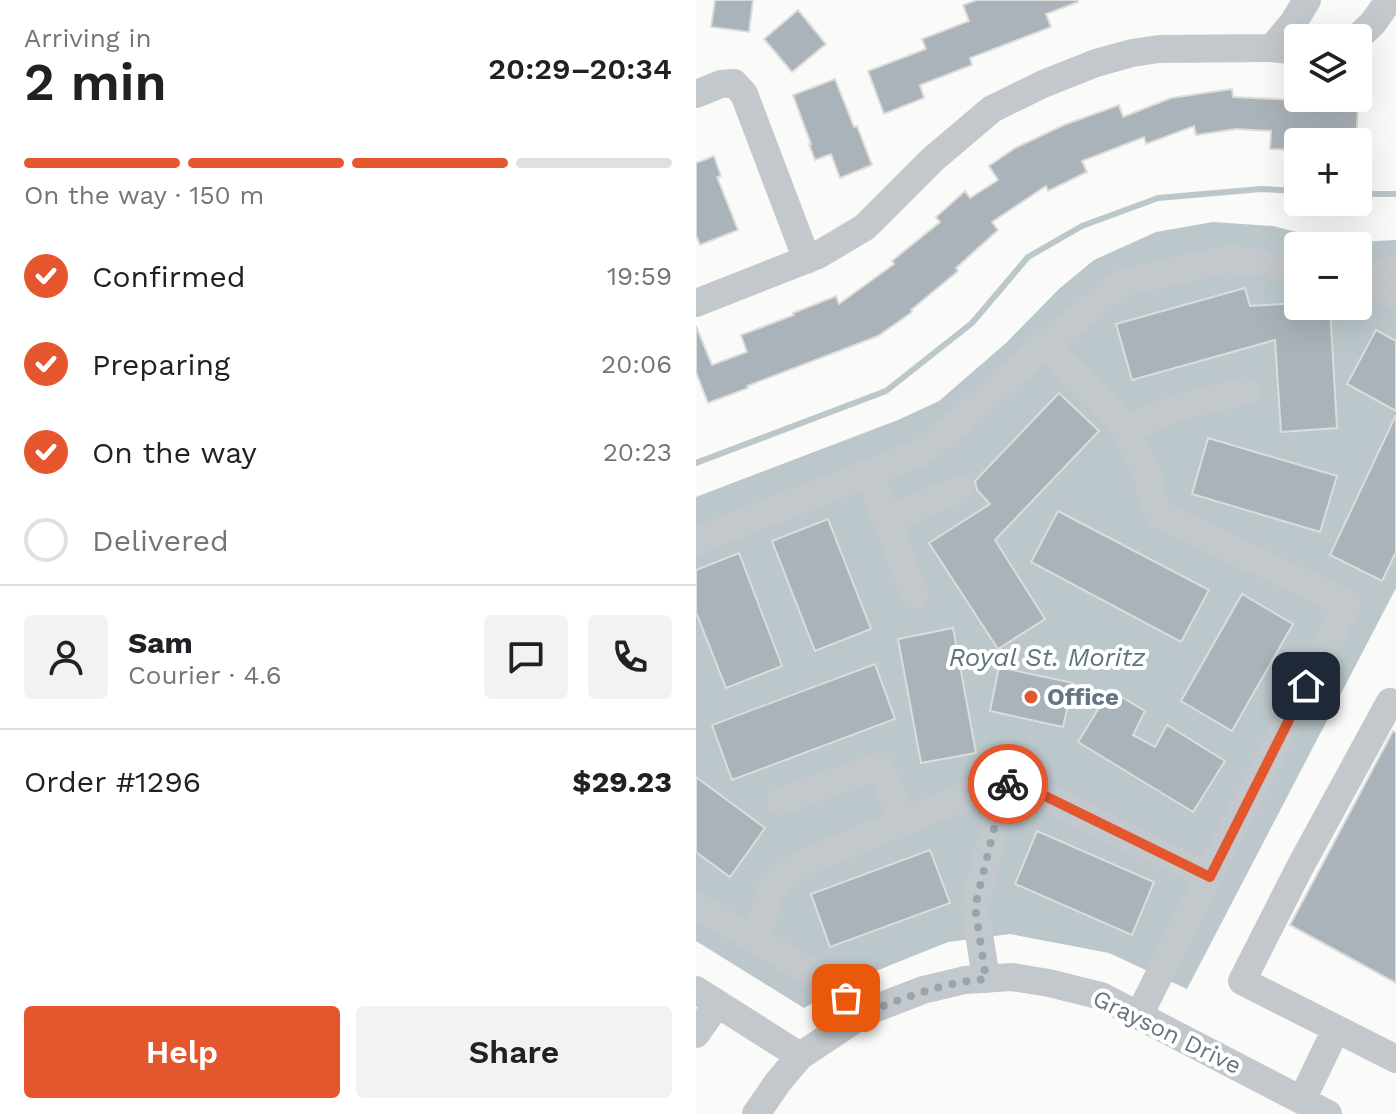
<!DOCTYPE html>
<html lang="en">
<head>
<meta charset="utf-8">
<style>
	:root { --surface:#fff; --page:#f2f2f2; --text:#202124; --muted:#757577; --line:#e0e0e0; --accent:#e4572e }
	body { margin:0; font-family:"Work Sans",sans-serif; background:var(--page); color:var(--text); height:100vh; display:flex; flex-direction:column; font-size:30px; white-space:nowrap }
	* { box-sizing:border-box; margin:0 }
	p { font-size:26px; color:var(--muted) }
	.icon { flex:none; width:44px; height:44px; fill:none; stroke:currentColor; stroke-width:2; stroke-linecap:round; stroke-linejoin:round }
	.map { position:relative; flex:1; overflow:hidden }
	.sheet { display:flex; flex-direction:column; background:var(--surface); width:696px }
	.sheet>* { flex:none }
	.tools { position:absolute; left:588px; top:24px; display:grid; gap:16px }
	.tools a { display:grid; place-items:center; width:88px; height:88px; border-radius:8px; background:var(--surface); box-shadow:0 8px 32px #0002; font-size:40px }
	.pin { position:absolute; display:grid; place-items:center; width:68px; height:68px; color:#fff; margin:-34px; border-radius:16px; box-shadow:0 4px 12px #0006 }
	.courier { position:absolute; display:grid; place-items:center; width:80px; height:80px; margin:-40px; border:6px solid #e4572e; border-radius:50%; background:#fff; color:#222; box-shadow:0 2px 10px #0007 }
	.summary em { font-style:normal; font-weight:600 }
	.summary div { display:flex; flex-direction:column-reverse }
	.summary { display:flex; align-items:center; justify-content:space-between; height:136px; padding:0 24px }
	h1 { font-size:52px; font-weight:600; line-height:60px }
	.bar { display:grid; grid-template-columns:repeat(4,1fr); gap:12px 8px; align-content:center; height:96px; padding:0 24px }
	.bar i { height:10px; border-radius:6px; background:var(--line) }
	.bar .current { background:var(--accent) }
	.bar p { grid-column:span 4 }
	.line { display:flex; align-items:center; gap:20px; padding:0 24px; border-top:2px solid var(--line) }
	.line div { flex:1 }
	.round { display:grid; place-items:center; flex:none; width:84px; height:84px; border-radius:8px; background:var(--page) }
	ol { padding:0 24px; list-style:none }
	li { display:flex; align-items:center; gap:24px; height:88px }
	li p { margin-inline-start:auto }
	li .icon { padding:8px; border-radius:50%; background:var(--accent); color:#fff; stroke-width:4 }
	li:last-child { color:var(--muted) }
	li i { width:44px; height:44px; border:4px solid var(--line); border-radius:50% }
	.cta { display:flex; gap:16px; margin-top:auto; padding:16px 24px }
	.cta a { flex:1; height:92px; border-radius:8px; background:var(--accent); color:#fff; font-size:32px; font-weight:600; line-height:92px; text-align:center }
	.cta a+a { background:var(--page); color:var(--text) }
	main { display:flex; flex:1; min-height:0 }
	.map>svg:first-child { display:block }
</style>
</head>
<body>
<main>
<section class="sheet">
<div class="summary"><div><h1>2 min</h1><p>Arriving in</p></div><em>20:29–20:34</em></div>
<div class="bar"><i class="current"></i><i class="current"></i><i class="current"></i><i></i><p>On the way · 150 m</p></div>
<ol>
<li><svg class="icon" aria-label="check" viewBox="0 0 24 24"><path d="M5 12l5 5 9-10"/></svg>Confirmed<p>19:59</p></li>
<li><svg class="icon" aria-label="check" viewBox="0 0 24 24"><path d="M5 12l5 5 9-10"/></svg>Preparing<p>20:06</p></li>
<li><svg class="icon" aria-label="check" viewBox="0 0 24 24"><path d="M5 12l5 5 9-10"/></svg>On the way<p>20:23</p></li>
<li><i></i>Delivered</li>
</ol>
<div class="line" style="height:144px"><a class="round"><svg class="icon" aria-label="person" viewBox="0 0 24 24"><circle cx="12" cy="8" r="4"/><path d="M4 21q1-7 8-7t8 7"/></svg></a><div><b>Sam</b><p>Courier · 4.6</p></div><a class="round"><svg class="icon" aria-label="chat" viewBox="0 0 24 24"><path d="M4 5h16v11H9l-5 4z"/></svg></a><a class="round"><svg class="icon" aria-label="phone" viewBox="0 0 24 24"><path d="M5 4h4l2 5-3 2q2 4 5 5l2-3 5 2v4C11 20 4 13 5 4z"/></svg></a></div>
<div class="line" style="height:104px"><div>Order #1296</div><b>$29.23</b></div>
<div class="cta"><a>Help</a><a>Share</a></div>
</section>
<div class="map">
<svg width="700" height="1114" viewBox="0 0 700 1114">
	<rect width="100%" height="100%" fill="#fafaf8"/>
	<!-- water -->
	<path fill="#bbc7cb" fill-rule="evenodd" d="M517 222 577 226 643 243 700 240V588L491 989 413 953 314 934 252 942 160 979 108 1008 0 941V497L202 420 243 401 310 343 364 288 398 260 460 232ZM602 246H662V306H602Z"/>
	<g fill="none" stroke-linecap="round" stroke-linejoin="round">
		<!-- stream -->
		<path stroke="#bbc7cb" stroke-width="6" d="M662 194H700
			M0 463 190 391 276 323 332 257 386 226 462 198 565 189 602 191"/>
	</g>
	<!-- building -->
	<path fill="#aab3b9" stroke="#dcdcda" stroke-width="2" d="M19 0H57L53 32 15 27Z
		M281 0H382V2L350 14 355 27 274 58 276 65 224 85 228 98 188 114 172 71 230 49 226 39 273 21 267 5Z
		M102 10 130 44 96 72 68 39Z
		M139 79 158 127 161 126 176 165 144 178 135 154 119 160 113 144H115L97 95Z
		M536 89 537 97 602 100V103L662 107 660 142H601L600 150 574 149 575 131 540 129 500 135 498 126 450 144 448 137 386 161 391 172 352 191 350 186 296 222 302 230 260 268 262 271 215 310 216 312 182 336 51 386 52 388 12 403 0 372V326L16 365 51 352 45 335 98 315 97 313 140 296 143 304 198 264 196 261 244 222 240 217 269 191 274 198 302 180 293 166 319 148 368 125 423 105 427 117 475 98Z
		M18 156 25 176 21 177 42 230 4 245 0 235V163Z
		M549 288 554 306 602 303V306H634L641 428 585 432 579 340 436 380 420 324Z
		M680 330 700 341V411L651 384Z
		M363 393 403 431 299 540 349 619 302 649 233 543 294 504 281 490 279 481Z
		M700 415V552L686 581 634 555Z
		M512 438 641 476 624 532 496 494Z
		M362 511 513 590 485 642 335 562Z
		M132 519 175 629 119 651 76 541Z
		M43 553 86 666 30 688 0 612V570Z
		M546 594 597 624 536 731 485 701Z
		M257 628 280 753 225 763 202 639Z
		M179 664 199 719 36 780 16 725Z
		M303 667 377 683 367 727 294 711Z
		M414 690 449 711 437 735 459 747 471 725 529 761 497 812 382 742Z
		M697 731 700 733V983L594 925Z
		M0 777 69 828 34 877 0 852Z
		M341 831 458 882 436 935 319 884Z
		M234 850 254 903 134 947 115 894Z"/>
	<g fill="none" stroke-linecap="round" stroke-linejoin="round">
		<!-- minor -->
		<path stroke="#c3c8cc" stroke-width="28" d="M661 38 677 23 693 0
			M576 48 597 23 611 0
			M0 94 25 84 38 83 48 94 111 260
			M700 270 667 279 700 296
			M0 303 122 255 169 227 237 159 296 109 347 84 400 63 436 53 463 49 576 48 602 51
			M349 345 401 395 429 429 451 473 455 497 463 514 651 604 443 1015
			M429 429 484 407 549 391
			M173 473 219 595
			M191 520 264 489
			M0 541 224 453 262 423 349 345 425 283 533 259 602 269
			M700 706 694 702 604 867 546 981 700 1059
			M84 801 184 766 207 822
			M0 906 61 940
			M290 979 279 907 309 783
			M0 990 104 1056
			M170 1012 112 971 61 940 73 893 103 864 276 794 309 783 345 794 514 877
			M0 1034 21 1004
			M606 1100 640 1029
			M60 1114 82 1082 104 1056 170 1012 227 990 269 980 316 977 353 983 405 996 632 1114"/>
	</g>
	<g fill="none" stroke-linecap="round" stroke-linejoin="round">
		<!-- done -->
		<path stroke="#99a4ac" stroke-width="8" stroke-dasharray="0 14.4" d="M150 998 170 1012C210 998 247 982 290 979L279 907 309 783 312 784"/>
		<!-- route -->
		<path stroke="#e4572e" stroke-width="10" d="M312 784 345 794 514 877 610 686"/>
	</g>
	<!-- markers -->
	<circle fill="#e4572e" stroke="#fff" stroke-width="3" cx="335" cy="697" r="8"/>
	<g text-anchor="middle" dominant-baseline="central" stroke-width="8" stroke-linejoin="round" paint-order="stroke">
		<!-- poi labels -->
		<g font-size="24" font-weight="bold" fill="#657683" stroke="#fff" text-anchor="start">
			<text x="351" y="697">Office</text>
		</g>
		<!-- street labels -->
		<g font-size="24" fill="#657683" stroke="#fff">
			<text transform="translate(471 1032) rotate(26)">Grayson Drive</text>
		</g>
		<!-- water labels -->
		<g font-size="26" font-style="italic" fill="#60757c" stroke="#fff">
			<text x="351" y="657">Royal St. Moritz</text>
		</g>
	</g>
</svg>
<div class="tools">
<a><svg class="icon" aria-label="layers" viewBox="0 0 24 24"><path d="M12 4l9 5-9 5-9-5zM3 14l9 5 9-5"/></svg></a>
<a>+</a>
<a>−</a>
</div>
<div class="pin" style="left:150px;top:998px;background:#ea580c"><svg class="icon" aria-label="bag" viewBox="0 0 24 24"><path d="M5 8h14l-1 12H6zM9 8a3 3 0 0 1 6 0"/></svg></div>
<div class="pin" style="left:610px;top:686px;background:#1f2937"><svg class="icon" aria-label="home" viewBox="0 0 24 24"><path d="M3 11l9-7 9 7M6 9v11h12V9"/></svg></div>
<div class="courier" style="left:312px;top:784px"><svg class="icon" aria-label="bike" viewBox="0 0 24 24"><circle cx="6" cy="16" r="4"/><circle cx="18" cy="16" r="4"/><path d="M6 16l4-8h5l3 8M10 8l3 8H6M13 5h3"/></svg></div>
</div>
</main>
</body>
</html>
